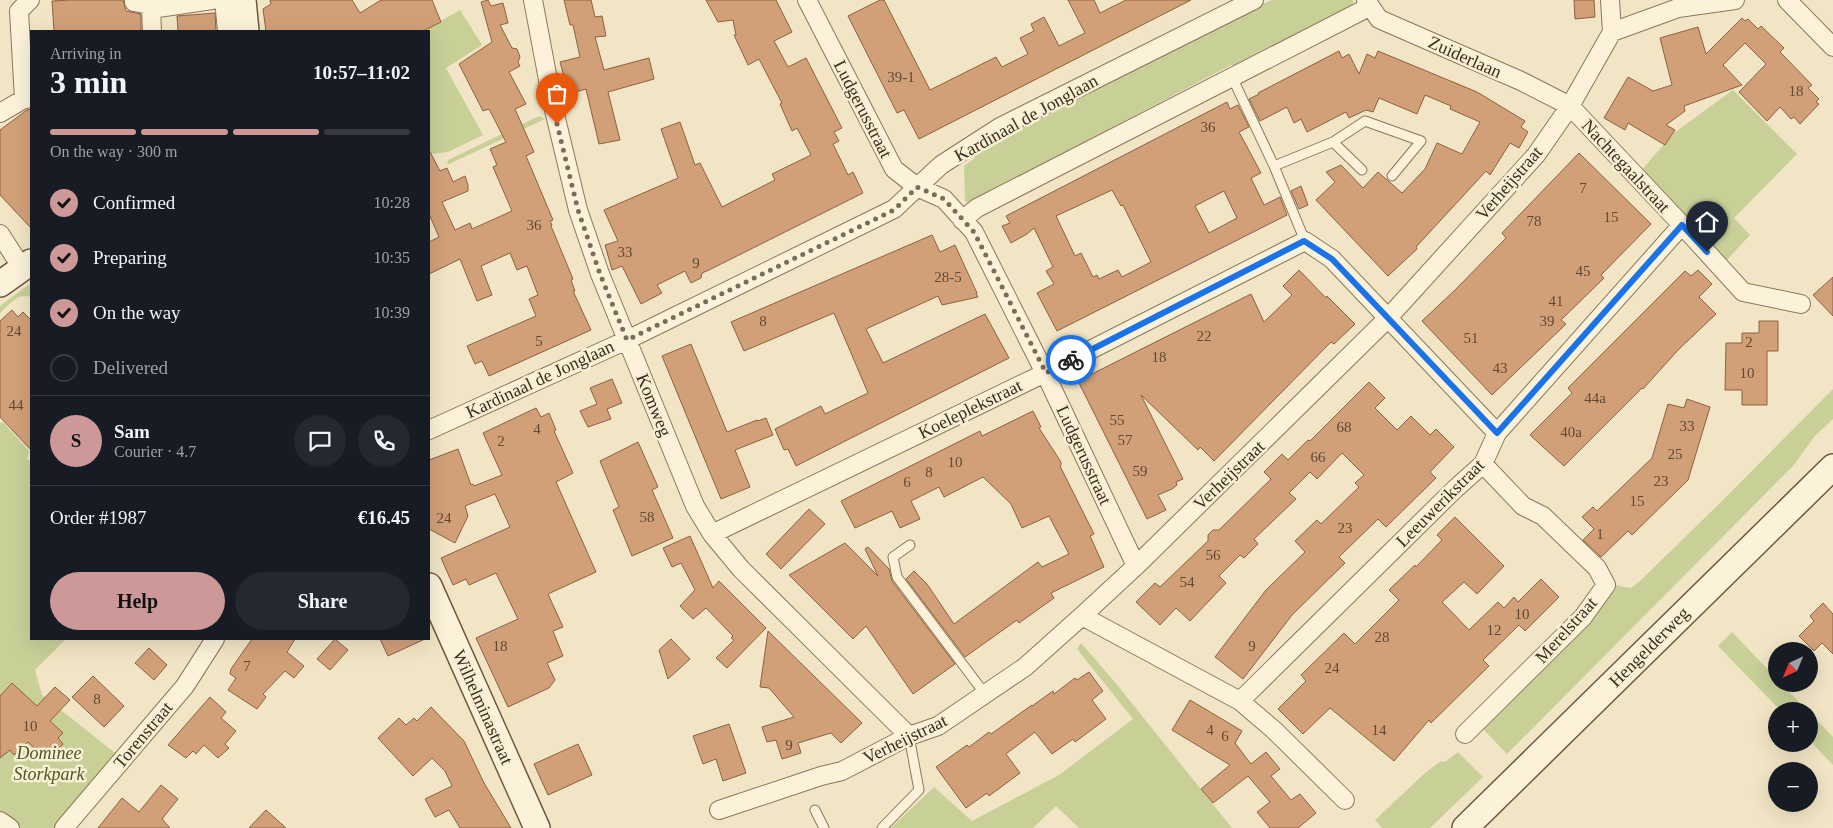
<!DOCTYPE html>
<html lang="en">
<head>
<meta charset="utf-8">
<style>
	:root { --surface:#171b24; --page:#242831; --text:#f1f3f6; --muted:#9ea1a6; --line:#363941; --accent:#cd9898 }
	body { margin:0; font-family:"Times New Roman",serif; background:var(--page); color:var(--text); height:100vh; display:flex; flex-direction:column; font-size:19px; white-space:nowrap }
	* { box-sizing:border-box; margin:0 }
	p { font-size:16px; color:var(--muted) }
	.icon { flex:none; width:28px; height:28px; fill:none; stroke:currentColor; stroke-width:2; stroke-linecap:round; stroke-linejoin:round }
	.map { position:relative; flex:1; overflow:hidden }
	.sheet { position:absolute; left:30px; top:30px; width:400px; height:610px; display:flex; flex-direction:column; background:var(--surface); border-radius:0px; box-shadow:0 5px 20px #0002 }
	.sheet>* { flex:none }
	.needle { width:32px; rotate:224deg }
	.tools { position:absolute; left:1768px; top:642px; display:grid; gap:10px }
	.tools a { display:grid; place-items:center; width:50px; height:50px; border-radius:50%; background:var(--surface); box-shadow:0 5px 20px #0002; font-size:25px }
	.pin { position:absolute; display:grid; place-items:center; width:42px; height:42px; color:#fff; margin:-51px -21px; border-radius:50% 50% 50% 0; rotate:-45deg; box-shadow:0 0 5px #0007 }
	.pin .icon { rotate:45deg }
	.courier { position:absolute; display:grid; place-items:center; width:50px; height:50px; margin:-25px; border:4px solid #1a73e8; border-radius:50%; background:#fff; color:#222; box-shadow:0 1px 6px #0007 }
	.overview em { font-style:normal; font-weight:800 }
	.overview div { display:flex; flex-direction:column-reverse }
	.overview { display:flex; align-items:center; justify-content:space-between; height:85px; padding:0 20px }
	h1 { font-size:32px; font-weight:800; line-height:38px }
	.bar { display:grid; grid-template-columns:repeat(4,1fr); gap:8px 5px; align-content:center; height:60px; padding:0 20px }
	.bar i { height:6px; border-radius:4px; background:var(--line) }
	.bar .active { background:var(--accent) }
	.bar p { grid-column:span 4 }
	.line { display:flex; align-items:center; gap:12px; padding:0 20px; border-top:1px solid var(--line) }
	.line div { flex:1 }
	.round { display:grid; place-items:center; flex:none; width:52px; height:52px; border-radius:26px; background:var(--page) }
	ol { padding:0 20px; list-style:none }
	li { display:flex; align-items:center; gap:15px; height:55px }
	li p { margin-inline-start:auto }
	li .icon { padding:5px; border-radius:50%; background:var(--accent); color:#111; stroke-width:4 }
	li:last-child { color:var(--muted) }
	li i { width:28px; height:28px; border:2px solid var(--line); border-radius:50% }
	.action { display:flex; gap:10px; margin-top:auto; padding:10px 20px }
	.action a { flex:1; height:58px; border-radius:30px; background:var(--accent); color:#111; font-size:20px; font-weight:800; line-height:58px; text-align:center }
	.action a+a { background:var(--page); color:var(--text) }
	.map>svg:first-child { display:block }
</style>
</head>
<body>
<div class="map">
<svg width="1833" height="828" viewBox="0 0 1833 828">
	<rect width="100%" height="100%" fill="#f1e5c5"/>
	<!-- green -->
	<path fill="#c8d098" d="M1272 0H1352L1354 2 1350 8 1323 23 1318 22 1235 66 1231 65 997 188 996 187 967 203 965 201 964 166 975 158 972 154 993 141 1251 9Z
		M460 10 482 45 446 68 483 135 448 152 431 154 429 150V31H423Z
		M1733 90 1797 154 1734 218 1750 235 1724 263 1639 173 1674 133Z
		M539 116 545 119 447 165 448 160Z
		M31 283V297C17 292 9 305 0 313V306Z
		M1833 389V419L1814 437 1793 466 1507 754 1483 729 1486 722 1614 585 1631 588 1640 581 1721 502Z
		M3 422 29 451 27 459 31 462V639H66L35 670 42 695 119 756 57 828H20L0 813V423Z
		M1732 632 1776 678V684H1781L1808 711H1781L1718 646Z
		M1081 643 1114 681 1232 828H1079L1056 806 1033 828H891L934 787 972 821 1059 775 1133 719 1077 649Z
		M1809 712 1833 737V765L1809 740Z
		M1458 752 1483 777 1430 828H1382L1375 820 1425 773 1441 761 1445 762Z"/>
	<!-- building -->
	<path fill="#d1a079" stroke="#8e603e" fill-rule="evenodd" d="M70 0H123L126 11 141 14V31H54L52 1Z
		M270 0H352L360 13 381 0H432L441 22 423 31H266L263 9 271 4Z
		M488 0 491 6 503 3 508 23 500 25 512 48 517 49 520 57 518 62 520 66 509 72 526 104 515 109 534 152 526 156 553 220 550 221 552 225 551 226 573 279 571 280 575 291H573L591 330 489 376 482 361 475 364 467 346 536 316 529 299 538 295 527 266 517 270 510 253 481 266 492 295 477 301 460 259 429 274V242L439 237 429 214V150L440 171 447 168 453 182 465 176 468 185V191L442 202 455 230 470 223 472 229 512 211 493 167 497 165 490 149 506 142 489 109 483 111 459 64 492 42 481 2Z
		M564 0H591L595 17 602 16 606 36 595 37 604 70 649 58 654 79 608 92 620 140 599 144 586 89 569 94 560 62 580 57 573 25H570Z
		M706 0H776L792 32 774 41 788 67 806 58 842 128 834 132 839 141 833 144 848 175 853 172 863 193 709 270 702 273 701 278 691 283 685 271 657 285 662 293 641 304 622 266 612 270 605 245 618 241 604 210 678 178 661 129 680 122 695 165 700 163 722 207 775 180 772 174 811 155 797 128 792 131 780 104 782 103 759 59 748 65 734 35H736L733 20 718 22Z
		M880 0H884L930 90 996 57 1002 67 1028 54 1020 38 1034 31 1031 24 1044 17 1059 46 1085 33 1068 0H1094L1100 13 1126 0H1191L919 139 904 110 897 113 848 16Z
		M1574 0H1594L1595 17 1575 19Z
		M215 13 216 31H178L177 16Z
		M1742 18 1745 21 1748 19 1758 29 1761 26 1784 48 1780 52 1812 85 1808 88 1819 99 1816 102 1819 104 1800 124 1794 117 1791 119 1780 107 1767 121 1739 92 1766 64 1745 43 1723 65 1742 85 1684 106 1685 111 1666 125 1675 130 1665 145 1628 123 1625 130 1604 118 1628 77 1653 91 1672 85 1660 38 1698 27 1706 54Z
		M1339 51 1342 58 1349 54 1359 74 1367 54 1375 58 1378 51 1477 92 1525 121 1521 127 1528 132 1519 148 1510 143 1490 175 1486 171 1416 247 1417 249 1388 276 1316 200 1335 182 1326 172 1341 165 1363 188 1378 172 1402 193 1425 169 1437 143 1462 154 1480 122 1450 109 1451 106 1425 95 1417 114 1379 98 1373 112 1366 110 1349 118 1346 112 1307 132 1301 119 1294 123 1287 107 1260 121 1249 99 1259 94 1258 93Z
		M1227 102 1230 109 1238 105 1249 127 1239 132 1261 173 1251 178 1264 205 1280 197 1287 215 1057 331 1037 293 1054 284 1046 271 1053 267 1034 228 1027 234 1011 243 1002 226 1010 223 1006 216ZM1112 190 1121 206 1123 205 1151 262 1122 277 1118 270 1099 279 1097 275 1093 277 1081 253 1075 256 1056 216ZM1224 191 1237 218 1209 233 1195 206Z
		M31 109V228L0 195V130L27 110Z
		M1579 153 1651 224 1601 275 1604 278 1561 320 1566 324 1492 395 1422 321 1454 291 1506 238 1502 233Z
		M1301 186 1308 205 1299 209 1291 191Z
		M932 235 940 252 955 245 977 293H976L978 297 942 305 938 296 866 329 883 363 985 314 1009 358 796 466 788 449 784 450 775 429 821 406 825 414 868 393 834 313 744 351 731 322Z
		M1299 270 1326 298 1327 296 1355 324 1334 344 1331 342 1214 461 1200 447 1198 450 1141 395 1183 479 1176 482 1177 485 1172 489 1158 495 1166 510 1147 519 1078 381 1251 294 1264 322 1292 295 1283 286Z
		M1698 270 1712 284 1699 297 1716 314 1678 350 1643 389 1642 388 1564 466 1530 435 1572 393 1568 388 1685 271 1691 276Z
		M1833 277V316L1813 295Z
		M12 310 18 317 23 312 31 320V450L0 417V321Z
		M1759 321H1778V351H1767V405H1742V390H1725L1726 343H1742V333H1759Z
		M691 344 727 432 757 420 758 421 766 418 773 435 735 450 750 487 721 499 662 356Z
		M612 379 622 403 607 409 611 419 588 427 580 411 597 404 590 388Z
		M1369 382 1385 398 1375 408 1397 430 1411 416 1430 435 1436 429 1454 447 1430 472 1436 478 1386 527 1378 519 1339 557 1345 563 1292 615 1243 679 1215 657 1266 590 1305 552 1295 541 1317 520 1321 524 1359 487 1355 483 1364 475 1342 453 1317 479 1310 472 1289 493 1296 499 1254 539 1258 544 1244 558 1240 555 1219 576 1226 583 1190 621 1176 608 1160 625 1136 602 1155 583 1160 587 1208 541V535L1213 530H1219L1271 479 1264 472 1282 454 1288 460 1308 440 1310 441Z
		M1687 399 1710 407 1688 480 1632 535 1628 531 1601 557 1583 540 1594 529 1582 517 1593 507 1597 511 1652 458 1668 404 1684 408Z
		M536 408 541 417 549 413 556 430 554 431 573 473 556 482 596 572 548 594 563 627 553 631 563 656 547 663 555 680 549 688 508 707 476 638 518 619 496 573 469 585 466 579 453 585 441 558 510 527 495 494 465 506 468 516 455 543 429 529V460L458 449 471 485 473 484 474 486 502 475 483 433Z
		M1033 411 1041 427 1039 428 1061 462V465L1060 466 1094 534 1090 536 1104 567 1051 593 1054 598 1019 623 1017 620 965 657 906 579 914 571 927 584 954 624 1038 562 1042 567 1069 554 1049 516 1022 528 1011 504 983 477 944 497 939 487 911 501 920 519 900 528 892 511 855 528 841 501 980 431 982 436Z
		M638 442 658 487 652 490 673 538 632 556 613 510 619 507 600 461Z
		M809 509 825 524 781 569 766 554Z
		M1455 517 1504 566 1477 594 1464 582 1442 602 1469 630 1498 602 1504 608 1514 597 1518 602 1541 579 1559 597 1525 631 1519 625 1483 660 1489 666 1431 723 1429 720 1394 761 1330 708 1303 734 1278 709 1306 681 1301 675 1344 633 1355 644 1399 600 1389 590 1415 565 1416 567 1442 540 1437 535Z
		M690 536 713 588 719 581 766 628 727 668 716 658 734 640 731 638 733 636 706 608 693 619 680 606 695 590 681 563 672 567 663 548Z
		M845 543 878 576 865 549 868 547 889 569 892 581 955 664 913 694 866 626 853 639 789 575Z
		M1823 603 1833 614V654L1822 643 1814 651 1799 636 1814 621 1810 616Z
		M768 631 862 723 841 743 831 733 798 743 801 753 782 759 776 740 767 742 762 727 794 717 769 688 760 687Z
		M252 639H295L287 652 304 666 294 678 285 671 263 694 266 697 257 709 228 690 236 678 230 674 231 669Z
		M335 639 348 650 330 670 317 659Z
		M380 639H425L388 656Z
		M671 639 690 659 668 679 659 650Z
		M149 648 167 665 154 680 135 663Z
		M1089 672 1103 691 1092 700 1106 719 1075 742 1073 739 1052 754 1035 732 1006 754 1020 773 989 796 987 793 966 808 936 767 967 745 969 747 989 732 991 734 1032 705V706L1053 691 1054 694 1075 678 1077 680Z
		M93 676 124 706 104 727 72 697Z
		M12 683 37 706 55 687 70 700 50 721 63 733 58 738 63 744 48 760 28 742 14 755 10 750 0 758V696Z
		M210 697 226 712 221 718 236 731 225 744 229 748 218 758 204 745 196 754 193 751 186 758 168 745Z
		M1190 700 1242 731 1235 743 1251 764 1266 752 1280 769 1271 776 1291 800 1300 794 1316 813 1298 828H1270L1257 812 1270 802 1248 776 1213 803 1201 789 1230 765 1172 730Z
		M431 707 464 741 484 783 511 828H460L449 810 435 817 425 799 452 786 445 771 432 758 413 776 378 738 399 718 406 725 414 718 417 721Z
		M729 724 746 773 723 781 716 759 703 764 693 736Z
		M578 744 592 775 548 795 534 764Z
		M161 785 178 799 162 819 170 828H98L122 798 139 812Z
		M266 810 286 828H249Z"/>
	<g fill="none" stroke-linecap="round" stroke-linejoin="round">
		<!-- lane casing -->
		<g stroke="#8d765a" stroke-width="11">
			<path id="lane" d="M1232 77 1274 166
				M1333 142 1362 170
				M1305 241 1274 166 1333 142 1365 121 1421 141 1392 176
				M910 545 893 557 897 577 985 694
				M815 810 824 828
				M882 828 919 790 909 736"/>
		</g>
		<!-- street casing -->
		<g stroke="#8d765a" stroke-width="20">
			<path id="street" d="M134 0V2L150 5 151 9 212 0
				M224 0 227 31
				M533 0 553 106 578 210 600 274 695 506 712 534 741 569 909 736
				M807 0 894 169 917 187 944 199 974 232 1045 373 1136 566
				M1366 0 1379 19 1521 81 1570 106 1682 225 1743 292 1801 304
				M1787 0 1833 47
				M151 9 152 31
				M1612 32 1678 8 1735 0
				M24 99 19 11 30 0
				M0 113 24 99 31 98
				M962 220 977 208 1369 7
				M0 234 22 268
				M429 430 627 340 894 209 941 165 1000 127 1254 0
				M712 534 1045 373 1305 241 1332 259 1497 433
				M1082 616 1240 701 1455 489 1483 464 1497 433 1682 225
				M1240 701 1274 730 1345 800
				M1465 734 1583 617 1606 585 1597 568 1543 516 1523 506 1483 464
				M719 810 821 776 842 771 909 736 938 726 1025 667 1082 616 1136 566 1387 319 1536 155 1570 106 1612 32 1610 0
				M0 821 10 828
				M64 828 185 686 215 639"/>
		</g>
		<!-- secondary casing -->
		<g stroke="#6f573d" stroke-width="28">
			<path id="secondary" d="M243 0 246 31
				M0 284 31 262
				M429 586 537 828
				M1465 828 1833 467"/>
		</g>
		<!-- lane -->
		<use href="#lane" stroke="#fbf2d9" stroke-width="9"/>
		<!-- street -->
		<use href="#street" stroke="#fbf2d9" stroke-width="18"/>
		<!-- secondary -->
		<use href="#secondary" stroke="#fbf2d9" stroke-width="25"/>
	</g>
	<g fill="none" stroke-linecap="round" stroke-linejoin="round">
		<!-- done -->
		<path stroke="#7b6e58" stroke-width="5" stroke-dasharray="0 9" d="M557 124 578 210 600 274 627 340 894 210 917 187 944 199 974 232 1046 373 1071 360"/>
		<!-- route -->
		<path stroke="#1a73e8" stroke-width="6" d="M1071 360 1304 241 1332 259 1497 433 1682 225 1707 252"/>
	</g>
	<g text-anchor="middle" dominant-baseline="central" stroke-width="5" stroke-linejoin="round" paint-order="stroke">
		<!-- number labels -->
		<g font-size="15" fill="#614a35">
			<text x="901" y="77">39-1</text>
			<text x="1796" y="91">18</text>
			<text x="1208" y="127">36</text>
			<text x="1583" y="188">7</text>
			<text x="1611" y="217">15</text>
			<text x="1534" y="221">78</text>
			<text x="534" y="225">36</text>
			<text x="625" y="252">33</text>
			<text x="696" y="263">9</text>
			<text x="1583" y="271">45</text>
			<text x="948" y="277">28-5</text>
			<text x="1556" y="301">41</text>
			<text x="763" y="321">8</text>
			<text x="1547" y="321">39</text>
			<text x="14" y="331">24</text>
			<text x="1204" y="336">22</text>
			<text x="1471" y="338">51</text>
			<text x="539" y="341">5</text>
			<text x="1749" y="342">2</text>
			<text x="1159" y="357">18</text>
			<text x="1500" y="368">43</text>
			<text x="1747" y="373">10</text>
			<text x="1595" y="398">44a</text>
			<text x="16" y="405">44</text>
			<text x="1117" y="420">55</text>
			<text x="1687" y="426">33</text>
			<text x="1344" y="427">68</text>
			<text x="537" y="429">4</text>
			<text x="1571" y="432">40a</text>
			<text x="1125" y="440">57</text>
			<text x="501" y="441">2</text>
			<text x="1675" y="454">25</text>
			<text x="1318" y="457">66</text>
			<text x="955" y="462">10</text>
			<text x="1140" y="471">59</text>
			<text x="929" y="472">8</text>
			<text x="1661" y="481">23</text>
			<text x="907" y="482">6</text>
			<text x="1637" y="501">15</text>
			<text x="647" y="517">58</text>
			<text x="444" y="518">24</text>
			<text x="1345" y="528">23</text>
			<text x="1600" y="534">1</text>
			<text x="1213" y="555">56</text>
			<text x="1187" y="582">54</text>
			<text x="1522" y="614">10</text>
			<text x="1494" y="630">12</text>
			<text x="1382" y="637">28</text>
			<text x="500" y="646">18</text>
			<text x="1252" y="646">9</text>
			<text x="247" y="666">7</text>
			<text x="1332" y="668">24</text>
			<text x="97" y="699">8</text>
			<text x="30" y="726">10</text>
			<text x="1210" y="730">4</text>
			<text x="1379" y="730">14</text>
			<text x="1225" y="736">6</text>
			<text x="789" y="745">9</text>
		</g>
		<!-- street labels -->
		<g font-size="18" fill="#3c2e1e" stroke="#f8efd5">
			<text transform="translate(1465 57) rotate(24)">Zuiderlaan</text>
			<text transform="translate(863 109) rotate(63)">Ludgerusstraat</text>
			<text transform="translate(1026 118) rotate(-29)">Kardinaal de Jonglaan</text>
			<text transform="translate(1626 166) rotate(47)">Nachtegaalstraat</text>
			<text transform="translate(1509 183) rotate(-49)">Verheijstraat</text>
			<text transform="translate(540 379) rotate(-25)">Kardinaal de Jonglaan</text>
			<text transform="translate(654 405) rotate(68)">Komweg</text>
			<text transform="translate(970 409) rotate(-26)">Koeleplekstraat</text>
			<text transform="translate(1084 455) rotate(65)">Ludgerusstraat</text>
			<text transform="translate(1229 475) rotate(-44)">Verheijstraat</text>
			<text transform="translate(1440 503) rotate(-45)">Leeuwerikstraat</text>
			<text transform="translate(1566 630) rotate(-48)">Merelstraat</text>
			<text transform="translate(1649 647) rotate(-45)">Hengelderweg</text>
			<text transform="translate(483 707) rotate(66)">Wilhelminastraat</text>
			<text transform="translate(143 735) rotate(-50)">Torenstraat</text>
			<text transform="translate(905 739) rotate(-26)">Verheijstraat</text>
		</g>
		<!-- park labels -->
		<g font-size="18" font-style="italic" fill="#4b5a24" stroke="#f8efd5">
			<text x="49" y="753">Dominee<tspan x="49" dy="21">Storkpark</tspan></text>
		</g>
	</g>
</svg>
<div class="tools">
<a><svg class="needle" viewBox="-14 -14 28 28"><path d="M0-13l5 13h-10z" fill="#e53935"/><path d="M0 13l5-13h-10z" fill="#9ea1a6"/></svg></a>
<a>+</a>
<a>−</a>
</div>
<div class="pin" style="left:557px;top:124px;background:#ea580c"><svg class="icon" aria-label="bag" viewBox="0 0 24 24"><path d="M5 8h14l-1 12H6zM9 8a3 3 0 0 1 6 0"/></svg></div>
<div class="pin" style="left:1707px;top:252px;background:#1f2937"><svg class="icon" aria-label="home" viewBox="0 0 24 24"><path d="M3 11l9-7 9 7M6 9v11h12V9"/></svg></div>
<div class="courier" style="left:1071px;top:360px"><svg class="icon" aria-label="bike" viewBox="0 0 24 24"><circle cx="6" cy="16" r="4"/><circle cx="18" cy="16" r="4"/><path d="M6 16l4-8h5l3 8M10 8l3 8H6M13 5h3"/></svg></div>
<section class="sheet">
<div class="overview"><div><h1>3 min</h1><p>Arriving in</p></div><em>10:57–11:02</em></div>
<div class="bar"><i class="active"></i><i class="active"></i><i class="active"></i><i></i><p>On the way · 300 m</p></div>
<ol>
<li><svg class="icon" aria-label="check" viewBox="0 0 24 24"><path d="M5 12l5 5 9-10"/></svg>Confirmed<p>10:28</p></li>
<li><svg class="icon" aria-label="check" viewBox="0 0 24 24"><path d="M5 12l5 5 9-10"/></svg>Preparing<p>10:35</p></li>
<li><svg class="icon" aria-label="check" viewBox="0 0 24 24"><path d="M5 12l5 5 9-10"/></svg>On the way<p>10:39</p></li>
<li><i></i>Delivered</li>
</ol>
<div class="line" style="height:90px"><b class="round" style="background:var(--accent);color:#111">S</b><div><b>Sam</b><p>Courier · 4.7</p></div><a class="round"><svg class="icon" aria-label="chat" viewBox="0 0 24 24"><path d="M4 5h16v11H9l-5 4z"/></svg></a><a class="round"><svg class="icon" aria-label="phone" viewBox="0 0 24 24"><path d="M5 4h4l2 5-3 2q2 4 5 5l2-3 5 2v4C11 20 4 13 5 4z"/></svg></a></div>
<div class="line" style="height:65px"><div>Order #1987</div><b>€16.45</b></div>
<div class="action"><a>Help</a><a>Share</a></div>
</section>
</div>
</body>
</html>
